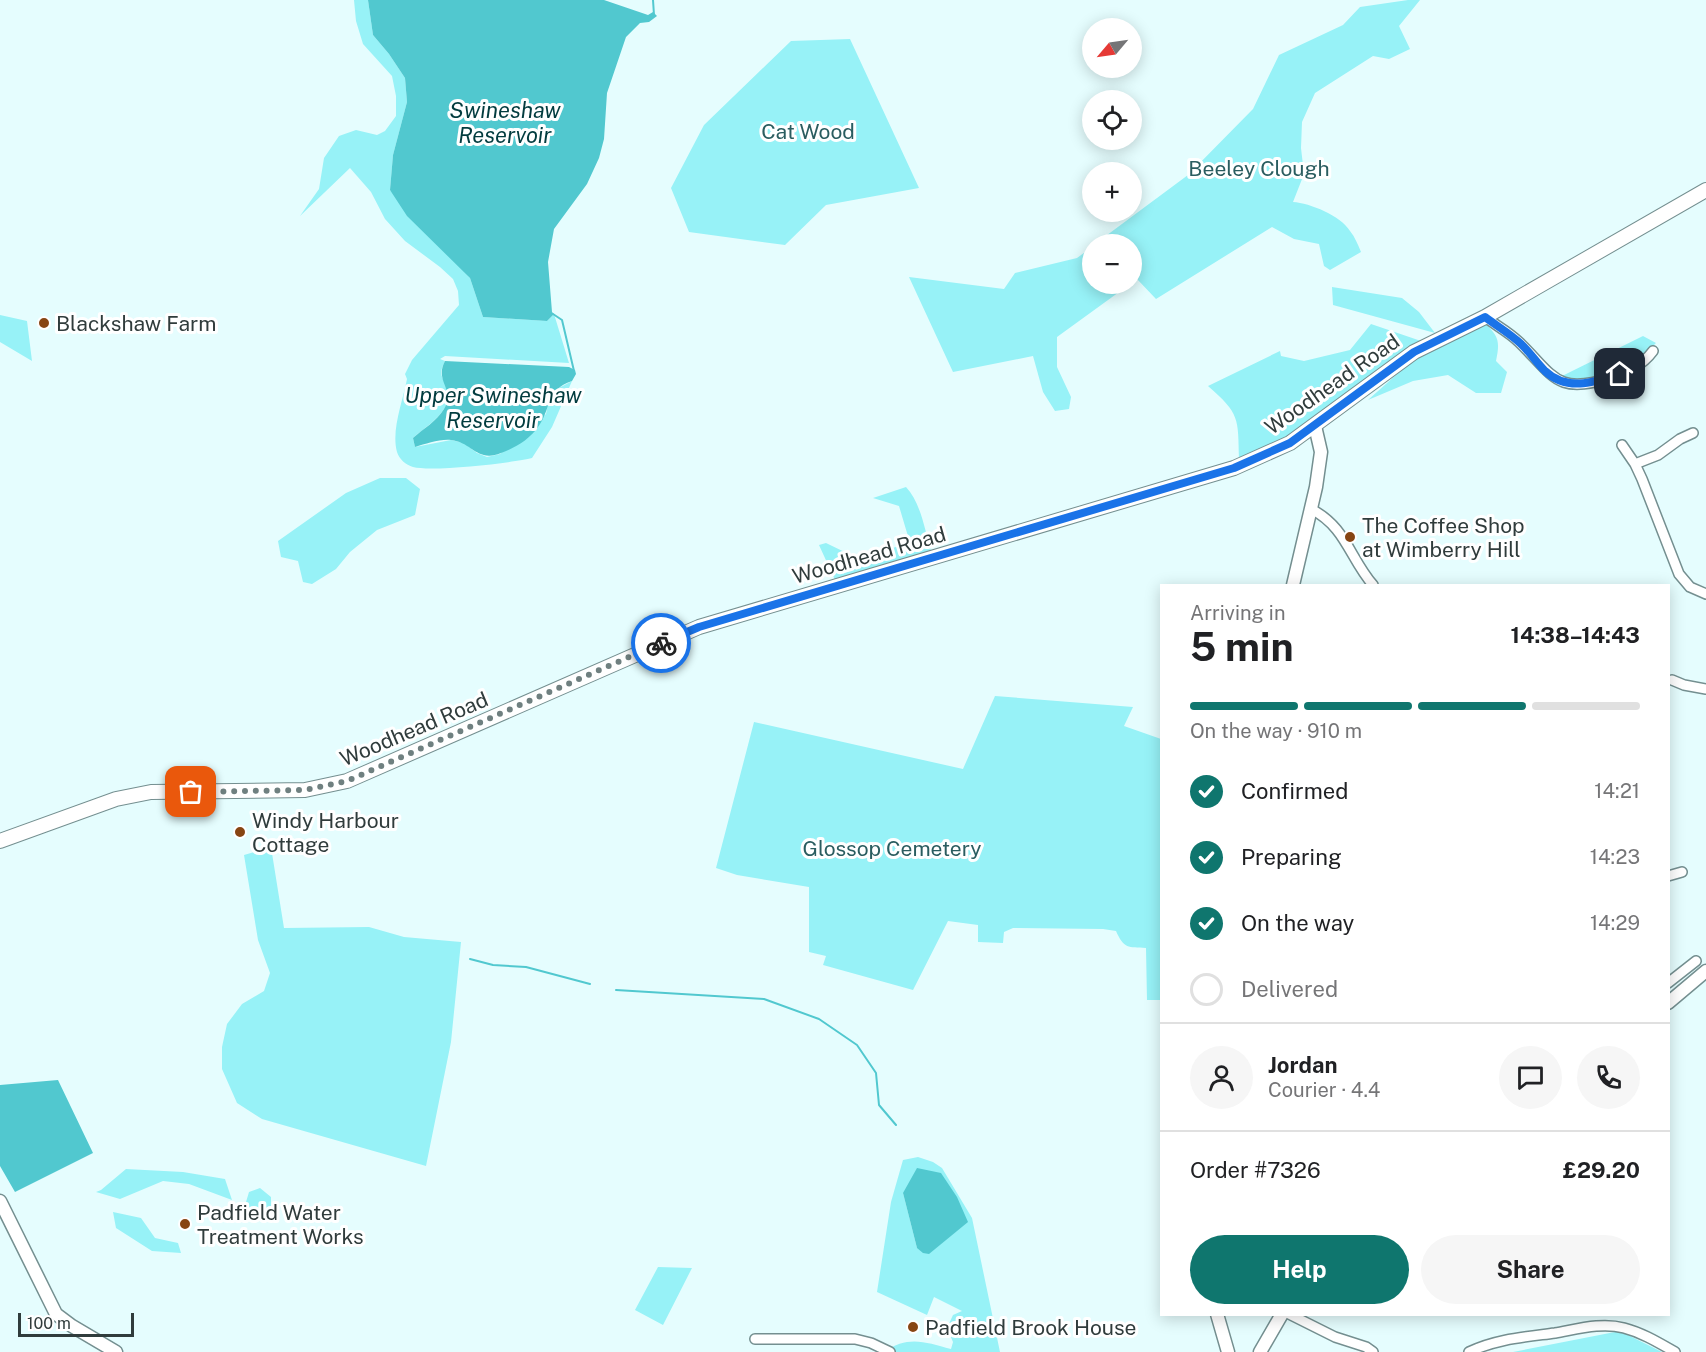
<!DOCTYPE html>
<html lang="en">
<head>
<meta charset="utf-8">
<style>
	:root { --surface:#fff; --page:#f6f6f6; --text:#202124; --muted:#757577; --line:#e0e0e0; --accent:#0f766e }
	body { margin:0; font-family:"Public Sans",sans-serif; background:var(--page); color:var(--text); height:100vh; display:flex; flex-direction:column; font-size:22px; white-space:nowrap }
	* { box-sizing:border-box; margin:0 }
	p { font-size:20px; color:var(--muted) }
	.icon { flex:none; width:33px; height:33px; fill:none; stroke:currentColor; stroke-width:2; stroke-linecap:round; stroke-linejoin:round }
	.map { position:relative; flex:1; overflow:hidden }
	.panel { position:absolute; left:1160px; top:584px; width:510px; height:732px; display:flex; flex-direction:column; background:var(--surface); border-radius:0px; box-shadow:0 3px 15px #0003 }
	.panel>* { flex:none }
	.needle { width:39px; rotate:241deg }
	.controls { position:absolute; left:1082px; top:18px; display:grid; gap:12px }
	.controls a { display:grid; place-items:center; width:60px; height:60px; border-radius:50%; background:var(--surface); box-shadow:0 3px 15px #0003; font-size:30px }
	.scale { position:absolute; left:18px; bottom:15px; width:116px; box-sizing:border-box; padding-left:6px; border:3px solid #303c3c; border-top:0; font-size:16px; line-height:21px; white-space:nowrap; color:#303c3c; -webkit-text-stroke:4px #fff; paint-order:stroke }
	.pin { position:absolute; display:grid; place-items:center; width:51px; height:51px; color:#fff; margin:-26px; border-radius:12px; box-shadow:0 3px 9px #0006 }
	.courier { position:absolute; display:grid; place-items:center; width:60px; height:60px; margin:-30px; border:4px solid #1a73e8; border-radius:50%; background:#fff; color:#222; box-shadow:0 2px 8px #0007 }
	.headline em { font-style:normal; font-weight:700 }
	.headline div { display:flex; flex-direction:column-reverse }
	.headline { display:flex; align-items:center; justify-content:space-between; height:102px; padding:0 30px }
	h1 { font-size:39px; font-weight:700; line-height:45px }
	.bar { display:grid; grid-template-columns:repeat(4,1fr); gap:9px 6px; align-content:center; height:72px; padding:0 30px }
	.bar i { height:8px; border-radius:4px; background:var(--line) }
	.bar .selected { background:var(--accent) }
	.bar p { grid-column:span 4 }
	.line { display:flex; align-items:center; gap:15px; padding:0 30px; border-top:2px solid var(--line) }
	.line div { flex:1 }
	.round { display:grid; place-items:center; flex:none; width:63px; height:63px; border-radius:32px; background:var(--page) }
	ol { padding:0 30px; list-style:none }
	li { display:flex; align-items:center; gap:18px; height:66px }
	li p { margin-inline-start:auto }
	li .icon { padding:6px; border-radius:50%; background:var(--accent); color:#fff; stroke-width:4 }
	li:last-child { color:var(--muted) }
	li i { width:33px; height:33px; border:3px solid var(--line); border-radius:50% }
	.action { display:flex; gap:12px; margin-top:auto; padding:12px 30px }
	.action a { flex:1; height:69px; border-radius:36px; background:var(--accent); color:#fff; font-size:24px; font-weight:700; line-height:69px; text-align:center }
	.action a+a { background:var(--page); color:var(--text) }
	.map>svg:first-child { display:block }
</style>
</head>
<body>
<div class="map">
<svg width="1706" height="1352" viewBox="0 0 1706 1352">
	<rect width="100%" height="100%" fill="#e5fdfe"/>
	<!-- green -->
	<path fill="#97f2f7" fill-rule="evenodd" d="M354 0H368L373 35 389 54 405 78 407 102 393 155 390 190 470 278 483 317 547 321 554 314 569 363 445 356 440 359 445 361C438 375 442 375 447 388 455 410 426 426 413 438L415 447 451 440 464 443 477 453 487 457 500 454 546 414 549 399 555 390 572 381 552 427 532 458C512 463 432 472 413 467 406 465 399 459 397 452 391 430 403 401 407 379L405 374 412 360 459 305 458 291 453 279 440 267 405 241 385 219 371 192 350 168 300 216 319 189 324 158 339 136 356 130 377 135 385 131 396 116V96L392 76 363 44 356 21Z
		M1408 0H1420L1399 26 1410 49 1389 59 1373 56 1315 93 1302 122 1301 148 1304 174 1293 202C1310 203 1341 216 1350 231 1355 237 1358 245 1361 252L1330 270 1324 266 1319 244 1294 239 1272 227 1156 299 1137 279 1057 337V367L1071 397 1069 409 1055 411 1043 392 1033 356 953 372 909 277 1004 289 1015 273 1077 258 1092 247V284H1131V244H1095L1188 175 1253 109 1279 55 1343 25 1360 7Z
		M850 39 919 188 826 205 785 245 689 232 671 188 704 125 791 41Z
		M1332 287 1402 298 1419 312 1435 333 1333 305Z
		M0 315 27 321 32 361 0 342Z
		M1485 323C1499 337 1500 341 1496 361L1507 372 1501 393H1476L1448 375 1413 381 1368 400 1415 358Z
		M1371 324 1424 342 1300 429 1262 451 1239 459C1238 418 1240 414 1208 386L1280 351 1281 356 1304 361 1350 350Z
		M1643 336 1656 343C1634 366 1593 387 1560 377Z
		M380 478H406L420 489 415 515 377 530 350 552 336 569 312 584 303 582 298 561 281 557 278 541 346 493Z
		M906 487C921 503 925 531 931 551L835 580 819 545 826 543 857 558 910 543 899 506 873 498Z
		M995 696 1133 707 1124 726 1161 739V1000H1147L1146 948C1128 947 1124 949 1116 931L1103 929 1013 928 1004 932 1003 943 978 942V925L948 921 913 990 823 965 826 956 809 952V887L737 875 716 868 754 722 963 769Z
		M271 847 284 928 369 927 404 937 461 942 451 1042 426 1166 262 1119 237 1103 222 1069V1047L227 1024 242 1004 264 991 270 973 258 940 244 855Z
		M918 1157 933 1162 942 1168 972 1218 1000 1352H884C908 1335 925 1342 951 1349L953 1342 947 1328 953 1315 962 1311 934 1297 927 1315 877 1292 891 1202 903 1160ZM903 1193 957 1197 917 1248Z
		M126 1169 183 1172 225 1179 232 1200 189 1184 163 1181 120 1199 96 1192 101 1190Z
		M260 1188 271 1197V1208L250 1213 246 1202 249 1192Z
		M113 1212 141 1218 155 1238 178 1243 181 1253 152 1251 116 1228Z
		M658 1267 692 1268 663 1325 635 1310Z
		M1620 1331 1662 1352H1513Z"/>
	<!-- water -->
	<path fill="#51c8cf" d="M368 0H604L648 15 653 12 657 16 649 22 640 23 626 37 607 93 604 139 599 158 587 184 554 229 548 262 552 312 554 314 547 321 483 317 470 278 407 216 390 190 393 155 407 102 405 78 389 54 373 35Z
		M445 361 569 367 575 370 576 374 572 381C545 390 552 408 538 427 530 439 515 448 501 453 477 463 472 442 451 440 439 439 426 444 415 447L413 438C423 429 437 421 444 409 456 389 434 382 445 361Z
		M58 1080 93 1153 15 1192 0 1166V1085Z
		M917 1168 941 1173 957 1197 968 1222 929 1254 923 1253 917 1248 903 1193Z"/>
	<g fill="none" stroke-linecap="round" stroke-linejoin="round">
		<!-- stream -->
		<path stroke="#51c8cf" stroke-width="2" d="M653 0 654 15
			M553 314 562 320 574 371
			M470 959 493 965 526 967 590 984
			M616 990 764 999 819 1019 857 1045 876 1073 879 1105 896 1125"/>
		<!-- minor casing -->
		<g stroke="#748f90" stroke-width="12">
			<path id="minor" d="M1485 317C1497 326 1509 332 1519 342 1554 376 1556 395 1610 378 1627 372 1642 366 1653 351
				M1622 445 1635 464 1642 479 1679 574 1690 587 1706 594
				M1635 464 1658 455 1680 439 1693 433
				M1311 509C1346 527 1349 557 1373 585
				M1672 680 1684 685 1706 689
				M1668 876 1682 872
				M1668 983 1696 961
				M1289 1314 1335 1337 1366 1347 1373 1352
				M755 1339H855L871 1343 890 1352
				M1469 1352C1496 1339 1525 1337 1555 1333 1578 1329 1602 1322 1624 1328 1643 1333 1659 1343 1675 1352"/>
		</g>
		<!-- tertiary casing -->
		<g stroke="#748f90" stroke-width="15">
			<path id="tertiary" d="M1293 585 1316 487 1321 452 1315 426
				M1668 1003 1706 971
				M0 1201 56 1314 72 1326 116 1352
				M1217 1314 1228 1352
				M1260 1352 1282 1314"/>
		</g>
		<!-- secondary casing -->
		<g stroke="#748f90" stroke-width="16">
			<path id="secondary" d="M0 841 116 799 151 792 305 790 347 781 699 627 1234 468 1290 443 1414 352 1485 317 1706 190"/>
		</g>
		<!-- minor -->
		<use href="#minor" stroke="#fff" stroke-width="9"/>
		<!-- tertiary -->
		<use href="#tertiary" stroke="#fff" stroke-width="12"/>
		<!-- secondary -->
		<use href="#secondary" stroke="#fff" stroke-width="14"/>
	</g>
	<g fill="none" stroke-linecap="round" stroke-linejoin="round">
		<!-- done -->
		<path stroke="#6f8080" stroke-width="6" stroke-dasharray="0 10.8" d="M191 792 305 790 347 781 661 643"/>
		<!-- route -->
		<path stroke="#1a73e8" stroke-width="8" d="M661 643 699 627 1234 468 1290 443 1414 352 1485 317C1497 326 1509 333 1520 343 1529 351 1536 362 1545 371 1567 392 1595 382 1620 374"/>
	</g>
	<!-- markers -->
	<g fill="#874513" stroke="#fff" stroke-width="2">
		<circle cx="44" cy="323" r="6"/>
		<circle cx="1350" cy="537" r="6"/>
		<circle cx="240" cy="832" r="6"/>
		<circle cx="185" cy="1224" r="6"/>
		<circle cx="913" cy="1327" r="6"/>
	</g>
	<g text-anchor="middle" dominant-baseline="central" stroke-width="6" stroke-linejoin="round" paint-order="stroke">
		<!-- park labels -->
		<g font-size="21" fill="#2a5d60" stroke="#fff">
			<text x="808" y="131">Cat Wood</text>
			<text x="1259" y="168">Beeley Clough</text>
			<text x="892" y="848">Glossop Cemetery</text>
		</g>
		<!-- poi labels -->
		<g font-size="21" fill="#303c3c" stroke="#fff" text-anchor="start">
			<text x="56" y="323">Blackshaw Farm</text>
			<text x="1362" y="525">The Coffee Shop<tspan x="1362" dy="24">at Wimberry Hill</tspan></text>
			<text x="252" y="820">Windy Harbour<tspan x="252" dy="24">Cottage</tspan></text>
			<text x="197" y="1212">Padfield Water<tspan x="197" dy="24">Treatment Works</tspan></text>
			<text x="925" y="1327">Padfield Brook House</text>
		</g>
		<!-- street labels -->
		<g font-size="21" fill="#303c3c" stroke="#fff">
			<text transform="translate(1332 384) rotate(-35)">Woodhead Road</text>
			<text transform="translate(869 555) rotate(-16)">Woodhead Road</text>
			<text transform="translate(414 729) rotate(-23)">Woodhead Road</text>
		</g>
		<!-- water labels -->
		<g font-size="22" font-style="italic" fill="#023c3f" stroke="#fff">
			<text x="505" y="110">Swineshaw<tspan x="505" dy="25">Reservoir</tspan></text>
			<text x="493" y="395">Upper Swineshaw<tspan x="493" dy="25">Reservoir</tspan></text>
		</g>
	</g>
</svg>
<div class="controls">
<a><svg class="needle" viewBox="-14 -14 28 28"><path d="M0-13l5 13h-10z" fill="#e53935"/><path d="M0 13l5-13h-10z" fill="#757577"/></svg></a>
<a><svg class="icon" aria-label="locate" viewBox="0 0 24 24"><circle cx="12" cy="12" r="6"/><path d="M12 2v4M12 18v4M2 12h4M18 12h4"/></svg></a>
<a>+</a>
<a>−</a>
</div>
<div class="scale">100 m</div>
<div class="pin" style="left:191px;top:792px;background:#ea580c"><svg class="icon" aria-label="bag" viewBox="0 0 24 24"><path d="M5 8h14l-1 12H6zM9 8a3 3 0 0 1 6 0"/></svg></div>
<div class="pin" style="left:1620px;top:374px;background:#1f2937"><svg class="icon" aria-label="home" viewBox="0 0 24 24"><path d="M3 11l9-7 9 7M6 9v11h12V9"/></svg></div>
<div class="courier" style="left:661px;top:643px"><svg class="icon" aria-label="bike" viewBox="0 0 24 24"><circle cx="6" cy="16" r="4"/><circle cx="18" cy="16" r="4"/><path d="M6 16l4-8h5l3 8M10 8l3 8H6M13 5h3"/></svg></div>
<section class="panel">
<div class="headline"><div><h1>5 min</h1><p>Arriving in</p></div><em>14:38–14:43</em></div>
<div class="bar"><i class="selected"></i><i class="selected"></i><i class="selected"></i><i></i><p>On the way · 910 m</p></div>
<ol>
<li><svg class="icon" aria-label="check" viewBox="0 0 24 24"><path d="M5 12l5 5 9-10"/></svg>Confirmed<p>14:21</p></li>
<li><svg class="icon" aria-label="check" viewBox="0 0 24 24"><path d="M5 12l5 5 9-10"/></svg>Preparing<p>14:23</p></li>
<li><svg class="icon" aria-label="check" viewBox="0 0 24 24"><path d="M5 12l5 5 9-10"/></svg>On the way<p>14:29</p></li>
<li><i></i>Delivered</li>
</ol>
<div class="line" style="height:108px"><a class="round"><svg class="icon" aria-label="person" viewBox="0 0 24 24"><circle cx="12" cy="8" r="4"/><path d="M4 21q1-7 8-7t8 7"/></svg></a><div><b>Jordan</b><p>Courier · 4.4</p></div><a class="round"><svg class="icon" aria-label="chat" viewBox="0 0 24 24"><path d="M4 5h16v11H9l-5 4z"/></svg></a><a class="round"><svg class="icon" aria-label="phone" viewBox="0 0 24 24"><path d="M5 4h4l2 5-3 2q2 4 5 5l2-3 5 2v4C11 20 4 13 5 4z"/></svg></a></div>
<div class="line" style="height:78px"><div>Order #7326</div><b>£29.20</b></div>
<div class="action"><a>Help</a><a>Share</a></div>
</section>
</div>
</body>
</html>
